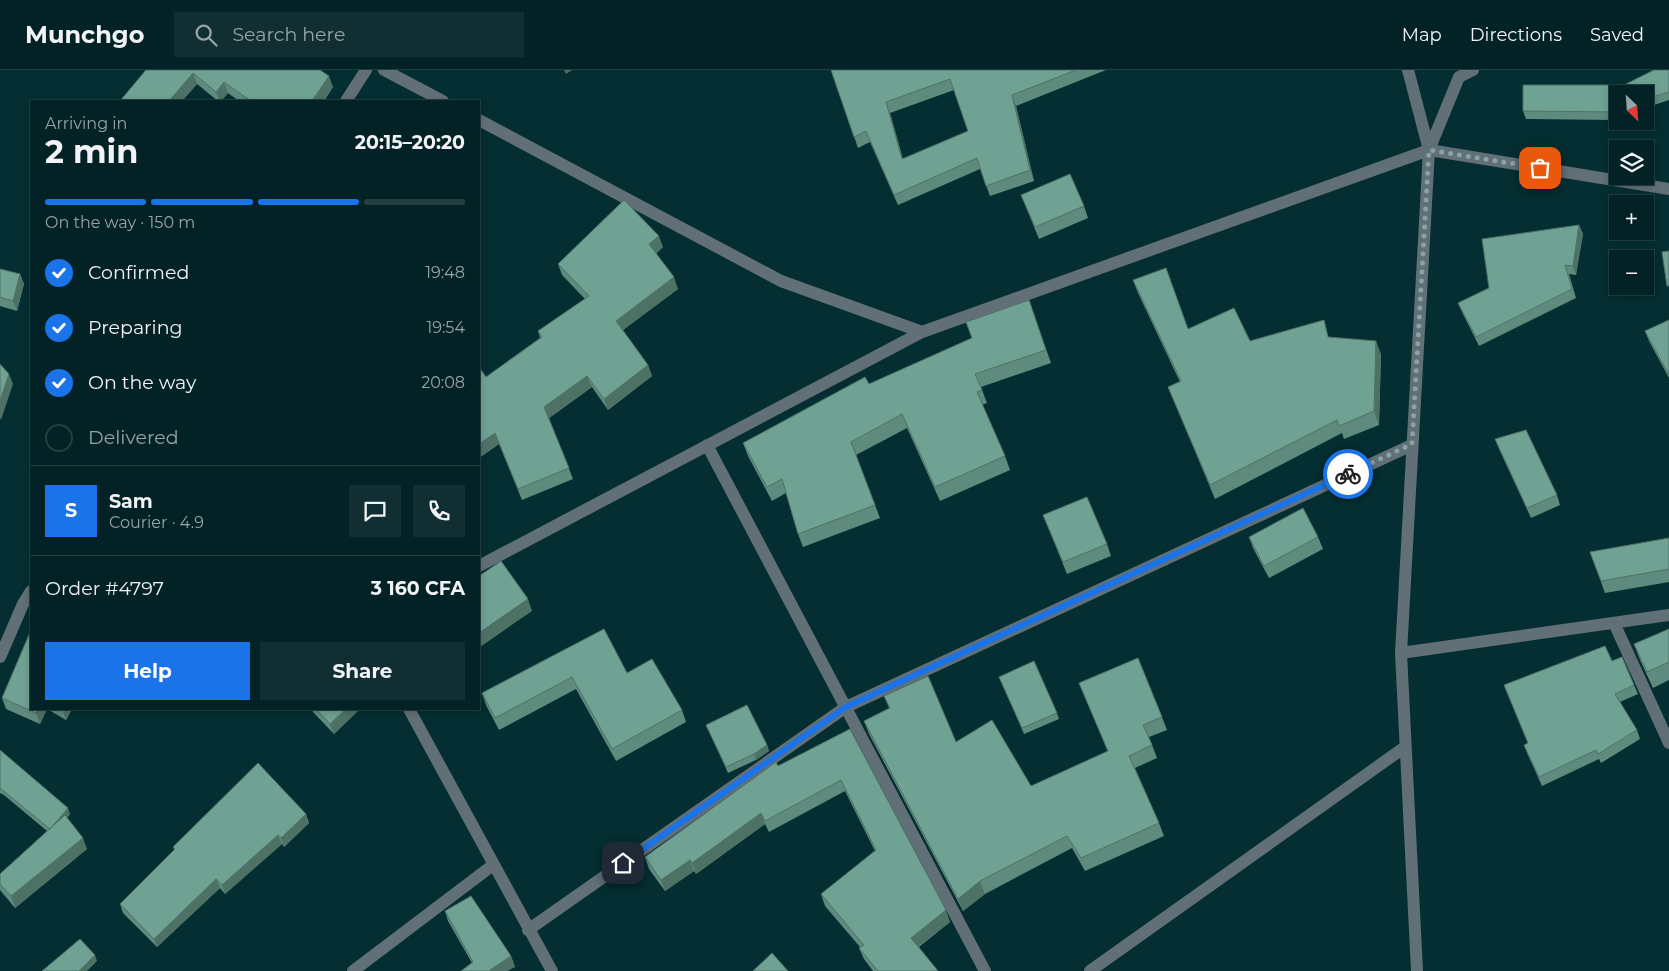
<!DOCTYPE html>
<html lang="en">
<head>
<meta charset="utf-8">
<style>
	:root { --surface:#032225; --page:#112f32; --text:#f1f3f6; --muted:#97a4a7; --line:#243f42; --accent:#1a73e8 }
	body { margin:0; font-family:Montserrat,sans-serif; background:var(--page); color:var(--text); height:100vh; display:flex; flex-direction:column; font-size:19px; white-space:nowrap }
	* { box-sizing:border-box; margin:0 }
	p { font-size:16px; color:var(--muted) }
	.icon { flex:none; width:28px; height:28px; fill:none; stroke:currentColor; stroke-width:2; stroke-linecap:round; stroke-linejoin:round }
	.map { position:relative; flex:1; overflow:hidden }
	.side { position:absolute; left:30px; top:30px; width:450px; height:610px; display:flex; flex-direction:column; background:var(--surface); border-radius:0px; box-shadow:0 2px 8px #0003,0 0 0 1px var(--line) }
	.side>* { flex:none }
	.needle { width:32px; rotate:155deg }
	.fabs { position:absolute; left:1609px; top:15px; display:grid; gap:10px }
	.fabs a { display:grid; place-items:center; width:45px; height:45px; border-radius:0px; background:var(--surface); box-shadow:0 2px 8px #0003,0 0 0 1px var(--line); font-size:25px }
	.pin { position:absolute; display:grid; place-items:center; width:42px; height:42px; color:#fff; margin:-21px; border-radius:10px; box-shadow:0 2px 8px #0006 }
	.courier { position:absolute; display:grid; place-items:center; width:50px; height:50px; margin:-25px; border:4px solid #1a73e8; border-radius:50%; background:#fff; color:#222; box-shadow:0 1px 6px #0007 }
	.head em { font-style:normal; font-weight:700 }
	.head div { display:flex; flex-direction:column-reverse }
	.head { display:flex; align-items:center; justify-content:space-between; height:85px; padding:0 15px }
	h1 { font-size:32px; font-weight:700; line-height:38px }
	.bar { display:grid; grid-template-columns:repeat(4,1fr); gap:8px 5px; align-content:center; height:60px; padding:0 15px }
	.bar i { height:6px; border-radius:4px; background:var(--line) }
	.bar .active { background:var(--accent) }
	.bar p { grid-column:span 4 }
	.line { display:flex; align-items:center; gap:12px; padding:0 15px; border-top:1px solid var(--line) }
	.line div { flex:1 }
	.round { display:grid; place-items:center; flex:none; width:52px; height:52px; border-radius:0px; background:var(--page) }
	ol { padding:0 15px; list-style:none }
	li { display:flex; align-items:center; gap:15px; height:55px }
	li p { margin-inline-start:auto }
	li .icon { padding:5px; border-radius:50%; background:var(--accent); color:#fff; stroke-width:4 }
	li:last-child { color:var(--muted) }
	li i { width:28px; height:28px; border:2px solid var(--line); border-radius:50% }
	.cta { display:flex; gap:10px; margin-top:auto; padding:10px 15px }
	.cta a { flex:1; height:58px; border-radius:0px; background:var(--accent); color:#fff; font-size:20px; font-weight:700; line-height:58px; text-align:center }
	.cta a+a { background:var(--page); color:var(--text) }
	header { display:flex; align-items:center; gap:30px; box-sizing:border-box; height:70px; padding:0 25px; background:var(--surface); border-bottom:1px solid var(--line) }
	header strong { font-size:24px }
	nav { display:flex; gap:28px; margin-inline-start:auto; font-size:18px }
	.search { width:350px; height:45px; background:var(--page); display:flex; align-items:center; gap:12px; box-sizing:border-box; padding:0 18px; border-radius:0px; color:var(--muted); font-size:19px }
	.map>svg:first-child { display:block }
</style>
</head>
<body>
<header>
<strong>Munchgo</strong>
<div class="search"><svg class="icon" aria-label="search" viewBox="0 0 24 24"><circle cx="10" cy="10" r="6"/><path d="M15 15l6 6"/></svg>Search here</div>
<nav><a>Map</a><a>Directions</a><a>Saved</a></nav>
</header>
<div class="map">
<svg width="1669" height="901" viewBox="0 0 1669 901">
	<rect width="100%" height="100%" fill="#042e31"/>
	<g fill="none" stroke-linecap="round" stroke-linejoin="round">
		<!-- minor -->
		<path stroke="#616f76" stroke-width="12" d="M384 0 443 31
			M1408 0 1429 80 1401 583 1669 545
			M346 31 366 0
			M479 50 781 211 922 262 1429 80 1669 119
			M1429 80 1459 7 1473 0
			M707 375 985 901
			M479 496 922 262
			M1614 553 1669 673
			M1401 583 1417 901
			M0 587 23 534 31 521
			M409 639 552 901
			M528 860 846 637 1412 375
			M353 901 493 795
			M1090 901 1405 677"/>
	</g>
	<!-- wall -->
	<path fill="#5f8b7e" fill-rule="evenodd" d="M146 0H320L333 17 324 31H239L228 23 221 31H218L197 14 182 31H120Z
		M831 0H1106L1016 36 1034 111 990 126 980 99 898 135 870 72 858 78ZM954 20 968 61 903 89 890 43Z
		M1669 0V30L1654 35 1655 50H1645V24H1618V50L1526 49 1523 41 1624 15Z
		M1021 125 1084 136 1088 148 1039 169Z
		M1579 155 1583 164 1576 205 1569 204 1576 228 1479 276 1462 242 1458 233 1489 218Z
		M663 177 656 183 678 219 623 260 648 295 652 306 608 340 592 317 549 348 573 409 522 430 499 374 479 388V297L486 307 540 268 538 261 585 229 562 205 558 194Z
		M0 199 20 204 24 214 17 241 0 236Z
		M1133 210 1188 259 1250 271 1329 267 1381 284 1379 355 1344 369 1342 363 1215 429 1168 317 1180 312 1138 223Z
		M1029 230 1051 293 981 317 987 333 982 335 1005 386 1010 400 940 431 907 358 856 385 880 448 803 477 798 464 786 423 772 431 748 386 743 373 869 314 972 268Z
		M1669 250V308L1649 271 1645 261Z
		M1495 369 1557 425 1560 435 1531 448 1499 379Z
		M1043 445 1107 474 1111 486 1067 504Z
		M1249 467H1318L1323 479 1269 508 1253 478Z
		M1669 468V512L1605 523 1590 482Z
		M604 559 627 603 682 640 686 652 616 691 576 619 499 660 486 635 482 623Z
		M1669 559V610L1653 618 1640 590 1634 574Z
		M1612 591 1634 615 1638 624 1620 632 1637 660 1640 669 1601 693 1599 689 1542 716 1527 683 1524 675 1528 673Z
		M999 607 1057 643 1059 649 1024 664Z
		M1079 613 1162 647 1167 660 1149 667 1157 688 1135 698 1159 753 1164 766 1085 801 1072 778 985 824 963 841 869 664 864 651 889 638 884 626 956 672 1031 716 1108 682Z
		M2 628 31 639H72L66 650 47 639 40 654 6 639Z
		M312 639H360L334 664 313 642Z
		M706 655 767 675 769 681 756 690 728 703Z
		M850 659 950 852 919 877 938 901H873L864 889 859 878 860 877 825 836 821 824 875 781 845 721 769 762 765 754 696 804 694 801 665 821 649 799 645 787 778 696Z
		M0 680 70 744 67 748 87 779 15 838 0 820V804L47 761 4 725 0 723Z
		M306 744 309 753 284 777 282 774 225 824 220 818 157 877 123 843 120 834 174 780 173 777Z
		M445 841 511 886 515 897 472 893 448 851Z"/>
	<!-- shaded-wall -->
	<path fill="#4e7166" d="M564 0H572L566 4Z
		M193 3 197 14 182 31H169Z
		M329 6 333 17 324 31H312Z
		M224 12 228 23 221 31H220L216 22Z
		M1012 25 1016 36 1034 111 1030 100Z
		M1652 27 1654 35 1655 50 1652 43Z
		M886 32 890 43 906 100 902 89Z
		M1579 155 1583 164 1576 205 1573 196Z
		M659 166 663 177 654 186 649 174Z
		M20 204 24 214 17 241 13 231Z
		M674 207 678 219 620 262 616 251Z
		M1376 271 1381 284 1379 355 1374 341Z
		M648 295 652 306 608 340 604 329Z
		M9 304 13 314 1 350 0 348V331Z
		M587 306 592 317 548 349 544 337Z
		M495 363 499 374 479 388V374Z
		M528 529 532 541 480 577 479 572V563Z
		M38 639H47L40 654 36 643Z
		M62 639H72L66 650Z
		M346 639H360L334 664 330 654Z
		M767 675 769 681 756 690 754 684Z
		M68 738 70 744 52 765 50 759Z
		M761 743 765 754 696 804 692 793Z
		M306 744 309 753 284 777 281 768Z
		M278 765 282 774 225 824 222 815Z
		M83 768 87 779 15 838 11 826Z
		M690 790 694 801 665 821 661 810Z
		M216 809 220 818 157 877 154 869Z
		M980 811 985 824 963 841 958 829Z
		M946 840 950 852 915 879 911 868Z
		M95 885 97 891 87 901H79Z
		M511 886 515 897 508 901H490V900Z"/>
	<!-- building -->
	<path fill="#6fa292" stroke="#4e7166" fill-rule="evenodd" d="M146 0H320L329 6 312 31H251L224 12 216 22 193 3 169 31H120Z
		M831 0H1076L1012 25 1030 100 986 116 977 88 894 125 866 61 854 67ZM950 9 968 61 902 89 886 32Z
		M1654 0H1669V22L1652 27V43H1645V24H1618V42L1523 41V15H1624Z
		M1070 104 1084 136 1035 157 1021 125Z
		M624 130 659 166 649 174 674 207 616 251 648 295 604 329 587 306 544 337 569 398 518 419 495 363 479 374V297L486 307 542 267 538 261 589 226 558 194Z
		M1579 155 1573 196 1565 195 1572 219 1476 267 1458 233 1489 218 1482 169Z
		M1669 181V216H1667L1662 182Z
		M1166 198 1188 259 1234 238 1250 271 1324 250 1328 267 1376 271 1374 341 1339 356 1337 350 1210 415 1168 317 1181 311 1133 210Z
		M0 199 20 204 13 231 0 227Z
		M1029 230 1046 280 975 304 982 320 977 322 1005 386 935 417 902 344 851 372 875 435 798 464 782 409 767 417 743 373 865 307 869 314 972 268 966 252Z
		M1669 250V305L1645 261Z
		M0 294 9 304 0 331Z
		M1526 360 1557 425 1527 438 1495 369Z
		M1087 427 1107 474 1063 492 1043 445Z
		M1303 438 1318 467 1264 496 1249 467Z
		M1669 468V499L1601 511 1590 482Z
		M501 491 528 529 479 563V506Z
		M604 559 627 603 652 589 682 640 612 679 572 607 495 648 482 623Z
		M1669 559V592L1647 602 1634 574Z
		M31 560V639H38L36 643 2 628Z
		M1605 576 1612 591 1622 587 1634 615 1615 624 1637 660 1598 684 1596 680 1539 707 1524 675 1528 673 1504 615Z
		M1138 588 1162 647 1143 655 1152 675 1129 686 1159 753 1081 788 1067 766 980 811 958 829 864 651 890 638 884 626 928 606 956 672 992 650 1031 716 1108 681 1079 613Z
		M1034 591 1057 643 1022 658 999 607Z
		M747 635 767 675 754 684 726 697 706 655Z
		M316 639H346L330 654Z
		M850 659 946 840 911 868 938 901H878L859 878 864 875 821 824 876 780 841 710 765 751 761 743 692 793 690 790 661 810 645 787 776 692 778 696Z
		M0 680 68 738 50 759 0 718Z
		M258 693 306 744 281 768 278 765 222 815 216 809 154 869 120 834 175 779 173 777Z
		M65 745 83 768 11 826 0 814V804Z
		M471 826 511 886 490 900 491 901H461L473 892 445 841Z
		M80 869 95 885 79 901H42Z
		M772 883 788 901H753Z"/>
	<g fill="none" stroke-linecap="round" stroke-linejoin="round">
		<!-- done -->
		<path stroke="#87a3a5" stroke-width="5" stroke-dasharray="0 9" d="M1348 404 1412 374 1429 80 1540 98"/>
		<!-- route -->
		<path stroke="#1a73e8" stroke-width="6" d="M623 793 846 637 1348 404"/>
	</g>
</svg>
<div class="fabs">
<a><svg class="needle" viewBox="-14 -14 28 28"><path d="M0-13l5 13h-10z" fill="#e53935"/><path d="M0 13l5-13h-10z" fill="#97a4a7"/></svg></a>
<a><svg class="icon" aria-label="layers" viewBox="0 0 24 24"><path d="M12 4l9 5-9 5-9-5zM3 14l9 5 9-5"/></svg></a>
<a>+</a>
<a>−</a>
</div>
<div class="pin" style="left:1540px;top:98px;background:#ea580c"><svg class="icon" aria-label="bag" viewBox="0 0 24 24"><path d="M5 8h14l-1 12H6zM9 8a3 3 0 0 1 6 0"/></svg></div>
<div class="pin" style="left:623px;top:793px;background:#1f2937"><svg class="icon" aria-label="home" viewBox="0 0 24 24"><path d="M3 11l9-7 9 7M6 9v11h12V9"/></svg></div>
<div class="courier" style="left:1348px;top:404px"><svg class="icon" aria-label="bike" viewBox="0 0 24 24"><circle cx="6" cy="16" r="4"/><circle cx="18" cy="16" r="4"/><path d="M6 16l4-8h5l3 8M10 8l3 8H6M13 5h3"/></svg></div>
<section class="side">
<div class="head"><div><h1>2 min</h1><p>Arriving in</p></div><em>20:15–20:20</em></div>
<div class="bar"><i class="active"></i><i class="active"></i><i class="active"></i><i></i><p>On the way · 150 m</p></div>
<ol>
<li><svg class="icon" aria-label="check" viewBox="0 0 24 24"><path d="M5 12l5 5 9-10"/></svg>Confirmed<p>19:48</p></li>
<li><svg class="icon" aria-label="check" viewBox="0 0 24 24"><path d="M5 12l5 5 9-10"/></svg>Preparing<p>19:54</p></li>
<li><svg class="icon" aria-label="check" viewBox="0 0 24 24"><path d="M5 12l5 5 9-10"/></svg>On the way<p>20:08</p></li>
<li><i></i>Delivered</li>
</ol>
<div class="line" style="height:90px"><b class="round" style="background:var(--accent);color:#fff">S</b><div><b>Sam</b><p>Courier · 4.9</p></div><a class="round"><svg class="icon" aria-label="chat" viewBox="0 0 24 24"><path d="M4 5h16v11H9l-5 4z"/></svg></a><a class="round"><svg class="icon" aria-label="phone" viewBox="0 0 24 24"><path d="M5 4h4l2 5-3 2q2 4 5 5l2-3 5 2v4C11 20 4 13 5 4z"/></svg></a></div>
<div class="line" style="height:65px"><div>Order #4797</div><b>3 160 CFA</b></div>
<div class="cta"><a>Help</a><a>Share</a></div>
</section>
</div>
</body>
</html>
